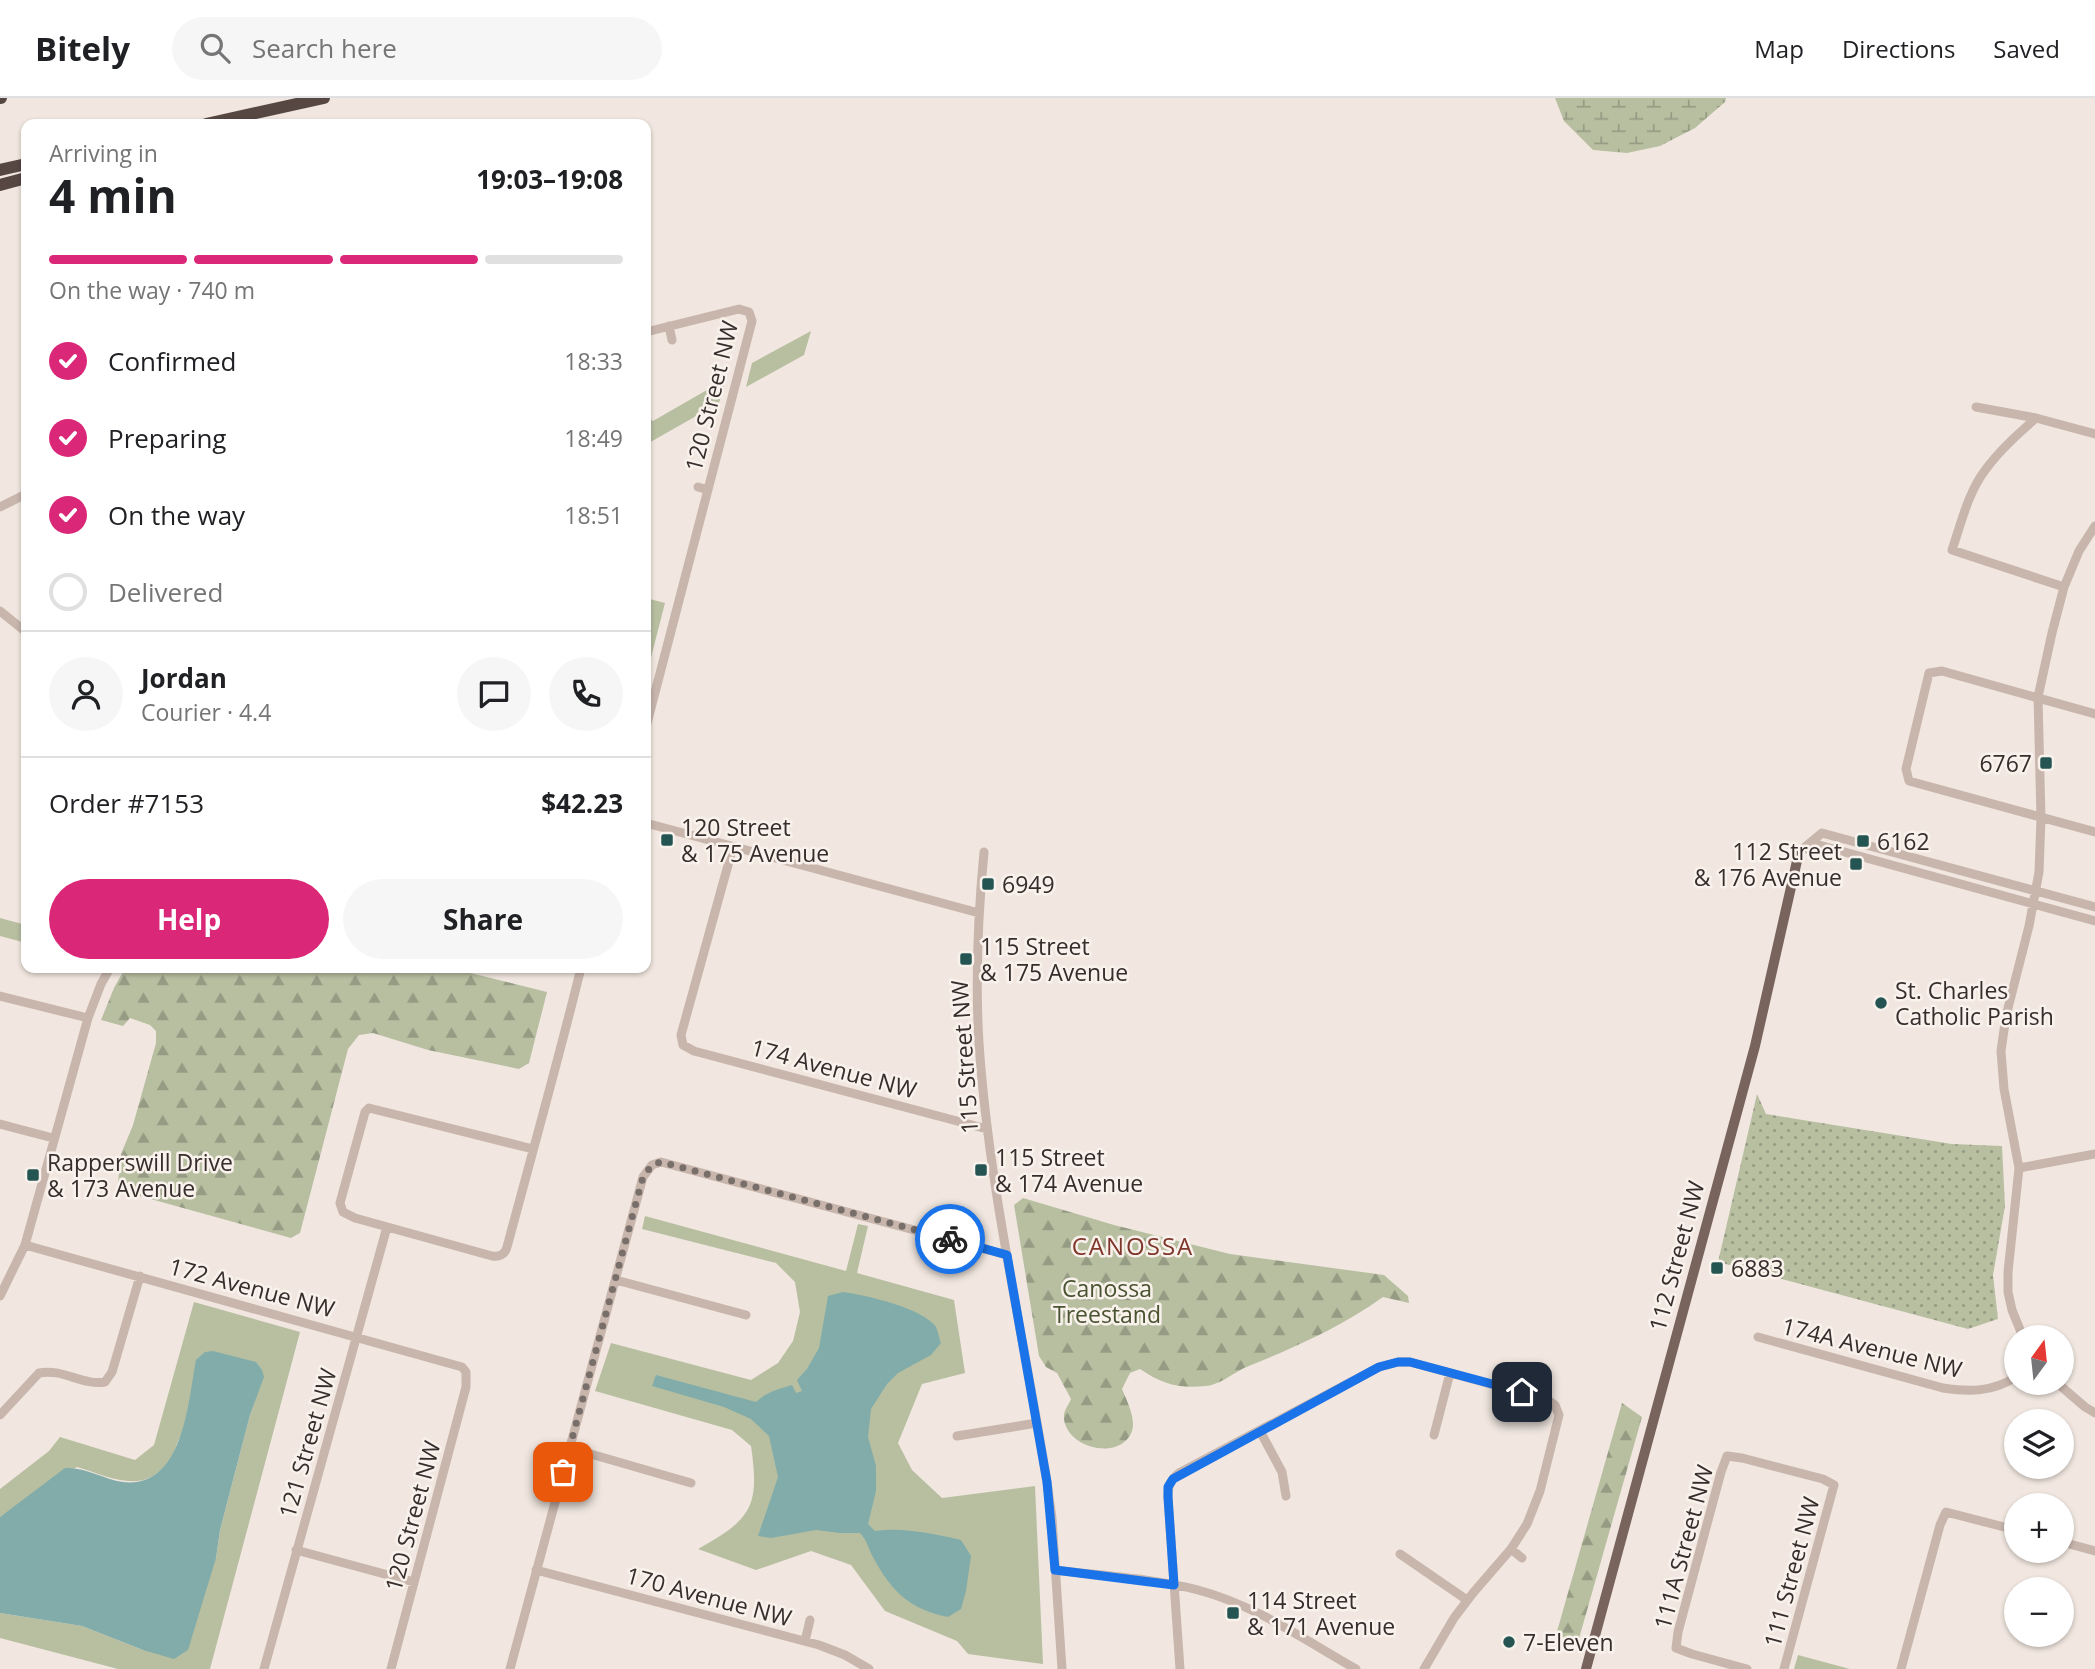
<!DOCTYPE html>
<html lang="en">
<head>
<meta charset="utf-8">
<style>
	:root { --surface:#fff; --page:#f6f6f6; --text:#202124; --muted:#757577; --line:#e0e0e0; --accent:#db2777 }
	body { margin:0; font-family:"Open Sans",sans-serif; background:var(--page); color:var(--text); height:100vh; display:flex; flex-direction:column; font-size:26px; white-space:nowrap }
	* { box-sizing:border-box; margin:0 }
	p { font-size:23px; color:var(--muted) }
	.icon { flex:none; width:38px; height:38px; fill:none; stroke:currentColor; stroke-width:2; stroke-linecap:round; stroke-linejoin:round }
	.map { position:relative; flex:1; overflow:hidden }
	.panel { position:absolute; left:21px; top:21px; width:630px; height:854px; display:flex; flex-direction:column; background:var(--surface); border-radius:14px; box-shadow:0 2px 5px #0004 }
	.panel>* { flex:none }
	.needle { width:46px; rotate:15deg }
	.controls { position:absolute; left:2004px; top:1227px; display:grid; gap:14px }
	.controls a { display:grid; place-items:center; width:70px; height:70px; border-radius:50%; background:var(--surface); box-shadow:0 2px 5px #0004; font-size:35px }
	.pin { position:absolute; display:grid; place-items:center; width:60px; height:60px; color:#fff; margin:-30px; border-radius:14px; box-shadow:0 4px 10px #0006 }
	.courier { position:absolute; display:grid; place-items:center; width:70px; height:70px; margin:-35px; border:5px solid #1a73e8; border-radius:50%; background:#fff; color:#222; box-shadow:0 2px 9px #0007 }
	.overview em { font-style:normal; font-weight:700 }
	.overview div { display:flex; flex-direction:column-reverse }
	.overview { display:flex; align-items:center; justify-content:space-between; height:119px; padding:0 28px }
	h1 { font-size:46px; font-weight:700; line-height:52px }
	.bar { display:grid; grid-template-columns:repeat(4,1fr); gap:10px 7px; align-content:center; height:84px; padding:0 28px }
	.bar i { height:9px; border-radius:5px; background:var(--line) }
	.bar .active { background:var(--accent) }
	.bar p { grid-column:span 4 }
	.line { display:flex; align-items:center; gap:18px; padding:0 28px; border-top:2px solid var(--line) }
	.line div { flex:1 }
	.round { display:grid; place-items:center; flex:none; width:74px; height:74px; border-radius:37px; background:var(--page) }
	ol { padding:0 28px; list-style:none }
	li { display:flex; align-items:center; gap:21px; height:77px }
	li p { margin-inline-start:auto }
	li .icon { padding:7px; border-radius:50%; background:var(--accent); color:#fff; stroke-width:4 }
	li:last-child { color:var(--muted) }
	li i { width:38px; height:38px; border:4px solid var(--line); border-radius:50% }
	.cta { display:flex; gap:14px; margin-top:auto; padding:14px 28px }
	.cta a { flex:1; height:80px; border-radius:42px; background:var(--accent); color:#fff; font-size:28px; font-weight:700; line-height:80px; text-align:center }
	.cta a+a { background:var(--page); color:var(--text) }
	header { display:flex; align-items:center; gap:42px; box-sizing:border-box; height:98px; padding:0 35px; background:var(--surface); border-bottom:2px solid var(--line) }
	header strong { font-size:33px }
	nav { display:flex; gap:38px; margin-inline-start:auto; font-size:24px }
	.search { width:490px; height:63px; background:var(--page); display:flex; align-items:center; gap:18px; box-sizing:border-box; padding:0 24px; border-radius:38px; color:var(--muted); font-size:26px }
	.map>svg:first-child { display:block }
</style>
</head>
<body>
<header>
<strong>Bitely</strong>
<div class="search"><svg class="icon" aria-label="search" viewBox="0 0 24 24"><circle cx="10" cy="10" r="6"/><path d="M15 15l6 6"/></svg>Search here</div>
<nav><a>Map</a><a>Directions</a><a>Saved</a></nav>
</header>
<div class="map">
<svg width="2095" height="1571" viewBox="0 0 2095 1571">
	<defs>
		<pattern id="grass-dots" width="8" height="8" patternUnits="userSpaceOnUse" patternTransform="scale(1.75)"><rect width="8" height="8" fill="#b8bfa1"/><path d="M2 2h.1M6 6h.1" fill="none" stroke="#969c83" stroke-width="1.8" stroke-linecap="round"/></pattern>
		<pattern id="forest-firs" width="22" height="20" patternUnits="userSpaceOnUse" patternTransform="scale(1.75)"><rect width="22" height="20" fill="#b8bfa1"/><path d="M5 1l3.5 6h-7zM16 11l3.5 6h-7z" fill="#969c83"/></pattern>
		<pattern id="wetland-marsh" width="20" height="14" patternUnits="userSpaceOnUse" patternTransform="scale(1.75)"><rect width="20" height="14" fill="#b8bfa1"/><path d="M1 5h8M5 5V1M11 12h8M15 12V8" fill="none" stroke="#969c83"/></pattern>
	</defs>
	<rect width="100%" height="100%" fill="#f1e7e0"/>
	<!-- grass -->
	<path fill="url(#grass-dots)" d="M1757 996 1766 1016 1952 1046 2002 1048 2005 1108 1993 1177 1998 1221 1968 1231 1718 1164Z"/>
	<!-- forest -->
	<path fill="url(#forest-firs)" d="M125 870H450L547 894 529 965 519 971 428 952 373 935 359 937 348 951 300 1135 291 1140 129 1095 118 1085 121 1056 133 1027 156 945V933L150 927 130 920 123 928 101 922 114 890Z
		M1023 1100 1114 1127 1230 1156 1384 1177 1408 1198 1409 1205 1383 1199C1340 1230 1293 1250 1244 1270 1232 1276 1219 1287 1206 1288 1179 1291 1162 1286 1140 1271L1130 1275 1122 1291C1127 1303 1136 1321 1132 1333 1121 1365 1061 1349 1064 1316 1065 1311 1069 1306 1071 1301L1057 1275 1046 1269 1039 1258 1014 1107Z
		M1622 1305 1642 1319 1578 1544 1556 1537Z"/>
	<!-- wetland -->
	<path fill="url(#wetland-marsh)" d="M1555 0H1726L1725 4 1695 30 1660 48 1627 55 1593 52 1564 23Z"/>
	<!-- park -->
	<path fill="#b8bfa1" d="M811 233 804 257 746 289 752 265Z
		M726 281 719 305 647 346 646 351V318L653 323Z
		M646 500 665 505 646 579Z
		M0 820 26 827V845L0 838Z
		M645 1118 846 1173 858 1126 868 1128 857 1175 954 1202 965 1275 922 1286 898 1345 912 1372 942 1400 1035 1388 1043 1566 968 1556 957 1543 885 1513 851 1467 811 1453 756 1472 698 1451C751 1421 760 1410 751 1348L732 1332 595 1293 611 1245 751 1282 778 1265 793 1243 800 1214 795 1184 776 1165 642 1131Z
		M194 1204 300 1234 210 1571H118L0 1540V1515L82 1528 143 1552 216 1460 220 1432 250 1317 263 1280C237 1298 209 1315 184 1335 176 1341 176 1355 169 1363 144 1398 110 1379 77 1369L35 1395 0 1419V1391L49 1353 60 1339 135 1362 154 1347Z
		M1798 1557 1850 1571H1794Z"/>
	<!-- water -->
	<path fill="#81aca9" d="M843 1194C865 1197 923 1210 936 1229 938 1233 939 1240 941 1245L931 1257 898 1275 887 1286 871 1311 868 1339 876 1368V1393L868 1426 875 1433C904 1429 933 1436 961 1442L971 1458 966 1493 961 1511 948 1519C909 1511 891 1493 873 1459 868 1450 867 1442 860 1435H840L816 1432 771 1440 758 1438 778 1379 769 1338 751 1321 724 1309 652 1288 656 1277 756 1304C765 1295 778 1291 792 1287L796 1295 802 1293 797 1282 807 1271 819 1250 828 1198Z
		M213 1253 256 1264 262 1272 264 1279 250 1317 220 1432 216 1460 188 1552 174 1561 143 1552 82 1528 0 1515V1419L65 1370C86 1369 103 1381 123 1384 184 1391 188 1303 196 1262L205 1254Z"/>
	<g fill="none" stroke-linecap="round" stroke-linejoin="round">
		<!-- minor -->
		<path stroke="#c8b6ad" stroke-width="9" d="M669 228 672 242
			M646 234 739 211 749 214 752 223 646 629
			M1976 309 2036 320 2095 336
			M2036 320C2018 336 2000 352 1986 371 1968 394 1961 426 1952 452L2064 489
			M698 389 708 392
			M0 409 26 396
			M0 513 26 534
			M2095 616 1942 573 1929 575 1906 671 1909 683 2095 734
			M646 725 979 815
			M733 749 681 937 683 947 694 953 987 1031
			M1807 751 1819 747 2095 823
			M984 754C978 817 975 881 979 945 989 1093 1024 1238 1047 1384L1052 1420 1062 1571
			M1799 754 1822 735 2095 809
			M0 898 88 920
			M0 1026 53 1040
			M533 1051 369 1010 365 1014 340 1105 343 1114 355 1120 492 1158C499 1159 505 1157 507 1149 532 1056 558 963 581 870
			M2019 1070 2095 1056
			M25 1147 462 1269 466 1274V1289L391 1571
			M616 1182 746 1217
			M0 1198 25 1147 88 920 101 886 110 870
			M1758 1239 1943 1290C1970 1294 1992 1294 2016 1279
			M2023 1239 2012 1212 2008 1194V1174L2019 1070 2004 991 2001 953 2006 918 2029 828 2039 774 2041 720 2038 599 2052 535 2064 489 2079 453 2095 428
			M2056 1284 2085 1309 2095 1315
			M0 1317 39 1275C62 1270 83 1288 105 1284L112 1274 140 1178
			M1260 1333 1282 1374 1286 1398
			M1434 1337 1450 1275
			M957 1338 1037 1325
			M570 1350 691 1385
			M2062 1444 2095 1453
			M1511 1451 1522 1460
			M296 1452 414 1484
			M1400 1456 1467 1502
			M536 1472 819 1547 845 1557 869 1571
			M1055 1472C1102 1478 1152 1480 1198 1492 1255 1507 1305 1542 1356 1571
			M805 1543 810 1522
			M264 1571 387 1129
			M510 1571 643 1079 652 1067 661 1064 1007 1157
			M1180 1571 1168 1399C1168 1388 1170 1382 1179 1375L1379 1269 1398 1264H1410L1546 1301 1555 1307 1559 1317 1540 1393 1527 1426 1511 1451 1473 1495 1454 1520 1424 1571
			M1747 1571 1692 1556 1676 1550 1678 1534 1721 1374 1727 1358 1742 1360 1823 1381 1834 1387 1784 1571
			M1901 1571 1940 1427 1946 1414 2016 1432"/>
		<!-- major -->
		<path stroke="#78635d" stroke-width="10" d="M1586 1571 1755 948 1799 754"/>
		<!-- highway -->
		<path stroke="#574743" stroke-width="12" d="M0 0H1
			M206 26 324 0
			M0 72 26 66
			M0 87 26 80"/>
	</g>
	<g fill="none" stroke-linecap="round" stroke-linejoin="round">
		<!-- done -->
		<path stroke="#786e6a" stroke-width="7" stroke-dasharray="0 12.6" d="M563 1374 643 1079 652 1067 661 1064 950 1141"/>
		<!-- route -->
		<path stroke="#1a73e8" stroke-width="9" d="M950 1141 1007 1157 1047 1384 1055 1472 1174 1487 1168 1399V1389L1173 1381 1379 1269 1398 1264H1410L1522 1294"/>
	</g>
	<!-- markers -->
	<g fill="#245553" stroke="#f9f2ec" stroke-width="2.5">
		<rect x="2039" y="658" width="14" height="14" rx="3.5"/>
		<rect x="660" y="735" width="14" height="14" rx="3.5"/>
		<rect x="1856" y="736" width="14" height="14" rx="3.5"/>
		<rect x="1849" y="759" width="14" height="14" rx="3.5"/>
		<rect x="981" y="779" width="14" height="14" rx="3.5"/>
		<rect x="959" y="854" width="14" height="14" rx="3.5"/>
		<circle cx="1881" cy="905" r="7"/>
		<rect x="974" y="1065" width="14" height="14" rx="3.5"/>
		<rect x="26" y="1070" width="14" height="14" rx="3.5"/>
		<rect x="1710" y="1163" width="14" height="14" rx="3.5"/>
		<rect x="1226" y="1508" width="14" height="14" rx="3.5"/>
		<circle cx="1509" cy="1544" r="7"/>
	</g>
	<g text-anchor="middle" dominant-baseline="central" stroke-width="5" stroke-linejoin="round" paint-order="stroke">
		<!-- street labels -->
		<g font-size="23" fill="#372d2b" stroke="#f9f2ec">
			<text transform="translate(711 298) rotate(-76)">120 Street NW</text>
			<text transform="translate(964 959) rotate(-94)">115 Street NW</text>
			<text transform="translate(834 970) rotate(15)">174 Avenue NW</text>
			<text transform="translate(1676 1158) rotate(-75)">112 Street NW</text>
			<text transform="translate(252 1189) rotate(15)">172 Avenue NW</text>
			<text transform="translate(1872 1249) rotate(14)">174A Avenue NW</text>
			<text transform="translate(307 1345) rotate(-74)">121 Street NW</text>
			<text transform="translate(412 1418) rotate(-75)">120 Street NW</text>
			<text transform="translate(1683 1449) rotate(-75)">111A Street NW</text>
			<text transform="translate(1791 1474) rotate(-75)">111 Street NW</text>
			<text transform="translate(709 1498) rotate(15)">170 Avenue NW</text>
		</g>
		<!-- poi labels -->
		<g font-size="23" fill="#372d2b" stroke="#f9f2ec" text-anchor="start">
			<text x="2032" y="665" text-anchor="end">6767</text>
			<text x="681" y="729">120 Street<tspan x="681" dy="26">&amp; 175 Avenue</tspan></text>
			<text x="1877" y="743">6162</text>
			<text x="1842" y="753" text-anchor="end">112 Street<tspan x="1842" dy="26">&amp; 176 Avenue</tspan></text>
			<text x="1002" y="786">6949</text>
			<text x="980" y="848">115 Street<tspan x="980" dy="26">&amp; 175 Avenue</tspan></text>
			<text x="1895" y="892">St. Charles<tspan x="1895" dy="26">Catholic Parish</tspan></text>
			<text x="995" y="1059">115 Street<tspan x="995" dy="26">&amp; 174 Avenue</tspan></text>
			<text x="47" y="1064">Rapperswill Drive<tspan x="47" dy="26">&amp; 173 Avenue</tspan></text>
			<text x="1731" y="1170">6883</text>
			<text x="1247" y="1502">114 Street<tspan x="1247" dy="26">&amp; 171 Avenue</tspan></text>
			<text x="1523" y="1544">7-Eleven</text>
		</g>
		<!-- park labels -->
		<g font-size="23" fill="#4a5331" stroke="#f9f2ec">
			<text x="1107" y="1190">Canossa<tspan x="1107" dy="26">Treestand</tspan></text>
		</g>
		<!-- neighbourhood labels -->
		<g font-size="24" letter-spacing="2" fill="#7f362b" stroke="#f9f2ec">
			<text x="1133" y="1147">CANOSSA</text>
		</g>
	</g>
</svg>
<div class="controls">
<a><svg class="needle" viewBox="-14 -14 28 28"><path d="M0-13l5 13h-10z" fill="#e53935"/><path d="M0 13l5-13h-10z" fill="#757577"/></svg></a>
<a><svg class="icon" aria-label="layers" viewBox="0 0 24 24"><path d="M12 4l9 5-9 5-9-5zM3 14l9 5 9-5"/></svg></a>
<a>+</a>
<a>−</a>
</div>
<div class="pin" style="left:563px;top:1374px;background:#ea580c"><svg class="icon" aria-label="bag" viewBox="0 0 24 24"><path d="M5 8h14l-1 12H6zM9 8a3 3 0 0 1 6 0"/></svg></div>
<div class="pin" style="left:1522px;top:1294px;background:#1f2937"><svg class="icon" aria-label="home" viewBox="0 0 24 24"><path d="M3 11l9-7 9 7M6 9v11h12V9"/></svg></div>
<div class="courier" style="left:950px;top:1141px"><svg class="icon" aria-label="bike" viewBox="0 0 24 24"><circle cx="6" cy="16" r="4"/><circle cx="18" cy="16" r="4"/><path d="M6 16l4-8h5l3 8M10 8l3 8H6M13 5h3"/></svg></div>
<section class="panel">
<div class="overview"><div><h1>4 min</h1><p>Arriving in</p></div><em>19:03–19:08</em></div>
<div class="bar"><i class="active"></i><i class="active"></i><i class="active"></i><i></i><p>On the way · 740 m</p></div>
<ol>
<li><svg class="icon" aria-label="check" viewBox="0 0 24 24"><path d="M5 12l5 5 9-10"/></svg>Confirmed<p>18:33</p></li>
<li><svg class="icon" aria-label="check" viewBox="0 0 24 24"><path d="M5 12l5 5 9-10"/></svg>Preparing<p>18:49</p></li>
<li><svg class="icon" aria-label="check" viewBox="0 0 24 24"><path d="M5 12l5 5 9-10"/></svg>On the way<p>18:51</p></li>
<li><i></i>Delivered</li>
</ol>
<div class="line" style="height:126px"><a class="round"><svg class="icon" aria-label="person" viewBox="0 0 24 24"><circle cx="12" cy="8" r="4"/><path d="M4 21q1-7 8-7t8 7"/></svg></a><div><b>Jordan</b><p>Courier · 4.4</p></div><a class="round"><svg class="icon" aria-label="chat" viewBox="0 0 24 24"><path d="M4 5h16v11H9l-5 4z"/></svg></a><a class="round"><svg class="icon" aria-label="phone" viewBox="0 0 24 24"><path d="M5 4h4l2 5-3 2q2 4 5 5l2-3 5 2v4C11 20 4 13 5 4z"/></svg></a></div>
<div class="line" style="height:91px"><div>Order #7153</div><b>$42.23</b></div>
<div class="cta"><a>Help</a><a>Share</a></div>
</section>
</div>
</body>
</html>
